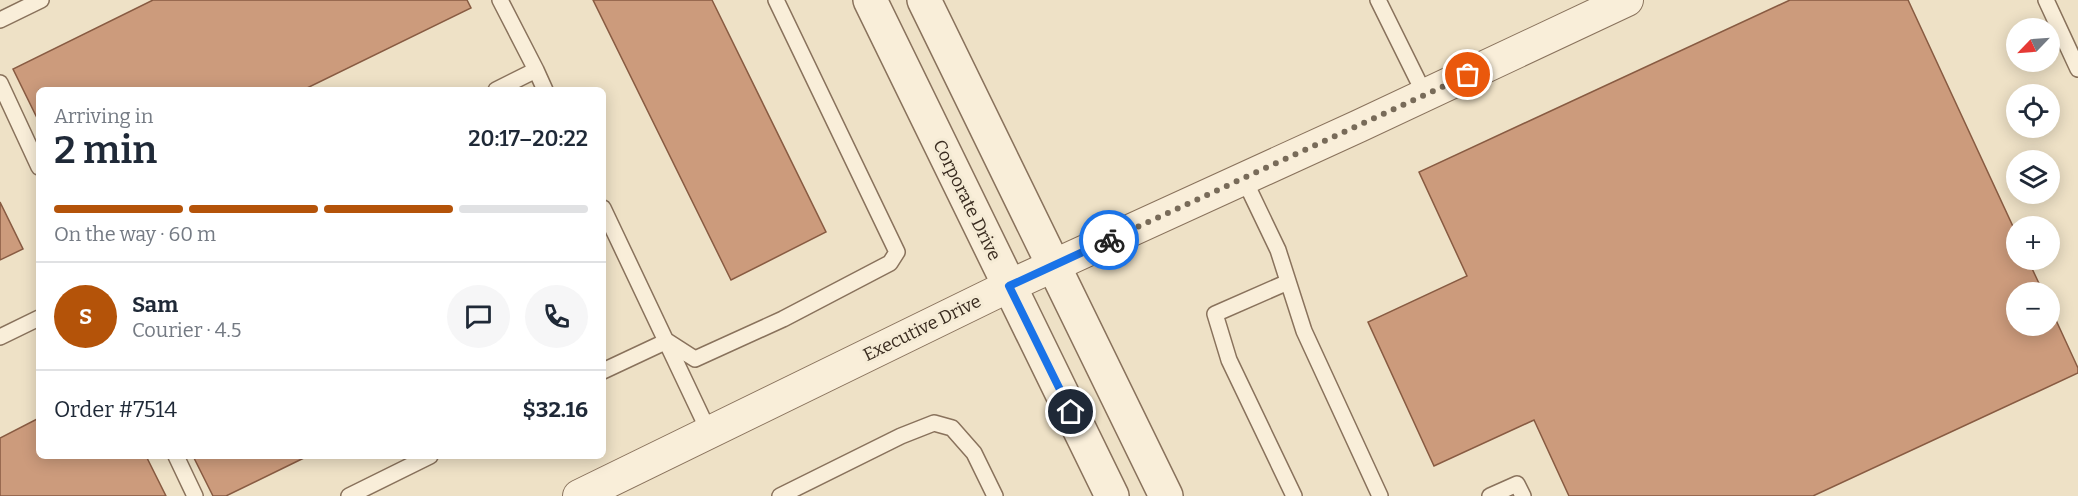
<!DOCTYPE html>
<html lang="en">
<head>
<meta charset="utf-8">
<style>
	:root { --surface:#fff; --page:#f6f6f7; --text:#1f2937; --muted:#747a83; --line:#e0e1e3; --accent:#b45309 }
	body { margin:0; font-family:Bitter,serif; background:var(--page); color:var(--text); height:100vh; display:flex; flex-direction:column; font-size:22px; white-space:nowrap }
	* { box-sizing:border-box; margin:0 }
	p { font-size:20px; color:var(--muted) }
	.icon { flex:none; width:33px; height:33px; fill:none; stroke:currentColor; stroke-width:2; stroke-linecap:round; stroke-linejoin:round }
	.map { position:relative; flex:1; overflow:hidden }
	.drawer { position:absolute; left:36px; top:87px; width:570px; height:372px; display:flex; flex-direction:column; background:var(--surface); border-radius:9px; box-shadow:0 3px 15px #0003 }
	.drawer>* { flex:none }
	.needle { width:39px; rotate:245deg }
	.buttons { position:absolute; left:2006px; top:18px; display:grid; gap:12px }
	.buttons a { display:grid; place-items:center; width:54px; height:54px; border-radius:50%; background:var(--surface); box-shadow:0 3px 15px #0003; font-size:30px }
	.pin { position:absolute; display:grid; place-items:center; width:51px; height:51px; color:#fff; margin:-26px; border:3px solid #fff; border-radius:50%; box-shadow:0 2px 6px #0007 }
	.courier { position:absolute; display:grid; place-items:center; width:60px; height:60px; margin:-30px; border:4px solid #1a73e8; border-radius:50%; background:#fff; color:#222; box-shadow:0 2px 8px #0007 }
	.headline em { font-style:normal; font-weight:600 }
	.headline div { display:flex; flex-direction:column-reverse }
	.headline { display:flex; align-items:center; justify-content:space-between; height:102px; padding:0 18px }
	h1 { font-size:39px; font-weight:600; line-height:45px }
	.bar { display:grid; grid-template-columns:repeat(4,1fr); gap:9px 6px; align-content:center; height:72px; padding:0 18px }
	.bar i { height:8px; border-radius:4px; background:var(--line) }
	.bar .active { background:var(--accent) }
	.bar p { grid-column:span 4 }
	.line { display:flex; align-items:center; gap:15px; padding:0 18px; border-top:2px solid var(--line) }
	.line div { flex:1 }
	.round { display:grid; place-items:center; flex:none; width:63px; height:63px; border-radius:32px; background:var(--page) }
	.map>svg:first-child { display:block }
</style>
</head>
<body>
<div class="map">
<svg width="2078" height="496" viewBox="0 0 2078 496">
	<rect width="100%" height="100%" fill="#eee1c6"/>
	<!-- building -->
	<path fill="#cc9b7c" stroke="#885b42" stroke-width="1.5" d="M153 0H467L471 8 303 90H39V122L13 69Z
		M593 0H712L826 232 731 280Z
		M1790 0H1908L2016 233V260H2028L2043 292H2016V326H2049V305L2078 368V373L1813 496H1569L1534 420 1434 466 1368 322 1467 276 1419 172Z
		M0 202 23 249 0 260Z
		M39 418V456H146L166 496H0V438Z
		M193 456H308L226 496H213Z"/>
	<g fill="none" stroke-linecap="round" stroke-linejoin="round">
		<!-- service casing -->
		<g stroke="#89725c" stroke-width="18">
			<path id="service" d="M500 0 536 70
				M1378 0 1425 95
				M2046 0 2078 69
				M0 20 41 0
				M0 83 39 167
				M496 90 536 70 545 90
				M1244 179 1278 250 1304 331 1380 496
				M603 208 709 432
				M1288 282 1215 314 1229 360 1294 496
				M0 337 39 318
				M667 341 695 359 783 319 890 263 897 252 776 0
				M603 371 667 341
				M176 456 195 496
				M349 496 430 456
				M780 496 901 436 934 423 952 428 974 453 995 496
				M1490 496 1517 484 1523 496"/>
		</g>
		<!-- minor casing -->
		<g stroke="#89725c" stroke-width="34">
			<path id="minor" d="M579 496 1009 286 1359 126 1627 0"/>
		</g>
		<!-- tertiary casing -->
		<g stroke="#89725c" stroke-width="36">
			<path id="tertiary" d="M870 0 1112 496
				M924 0 1166 496"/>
		</g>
		<!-- service -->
		<use href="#service" stroke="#f9eed9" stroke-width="15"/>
		<!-- minor -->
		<use href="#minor" stroke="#f9eed9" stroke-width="32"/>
		<!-- tertiary -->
		<use href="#tertiary" stroke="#f9eed9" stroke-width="33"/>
	</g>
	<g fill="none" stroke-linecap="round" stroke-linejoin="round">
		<!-- done -->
		<path stroke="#786b59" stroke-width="6" stroke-dasharray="0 10.8" d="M1109 240 1468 75"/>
		<!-- route -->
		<path stroke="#1a73e8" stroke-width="8" d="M1071 412 1009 286 1109 240"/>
	</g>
	<g text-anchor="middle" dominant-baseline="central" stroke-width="6" stroke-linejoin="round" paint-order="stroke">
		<!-- street labels -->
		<g font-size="18" fill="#392b1f" stroke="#f5ebd5">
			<text transform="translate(967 200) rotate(64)">Corporate Drive</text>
			<text transform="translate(922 328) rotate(-26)">Executive Drive</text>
		</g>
	</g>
</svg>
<div class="buttons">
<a><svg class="needle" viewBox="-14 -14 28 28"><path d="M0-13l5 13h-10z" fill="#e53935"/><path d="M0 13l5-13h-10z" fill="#747a83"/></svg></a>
<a><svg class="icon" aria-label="locate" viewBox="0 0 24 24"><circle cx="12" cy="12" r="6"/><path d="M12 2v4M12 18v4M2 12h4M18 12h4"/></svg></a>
<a><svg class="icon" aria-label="layers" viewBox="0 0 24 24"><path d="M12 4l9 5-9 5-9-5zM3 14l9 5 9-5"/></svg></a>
<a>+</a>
<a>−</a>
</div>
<div class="pin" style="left:1468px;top:75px;background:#ea580c"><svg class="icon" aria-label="bag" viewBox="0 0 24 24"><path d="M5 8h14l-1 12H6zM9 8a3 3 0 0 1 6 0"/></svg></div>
<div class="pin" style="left:1071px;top:412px;background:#1f2937"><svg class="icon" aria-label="home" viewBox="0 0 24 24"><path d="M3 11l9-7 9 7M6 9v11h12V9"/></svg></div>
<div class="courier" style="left:1109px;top:240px"><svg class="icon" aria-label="bike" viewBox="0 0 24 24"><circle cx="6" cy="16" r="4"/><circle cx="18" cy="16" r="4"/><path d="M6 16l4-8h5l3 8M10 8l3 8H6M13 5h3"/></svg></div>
<section class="drawer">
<div class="headline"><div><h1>2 min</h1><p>Arriving in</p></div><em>20:17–20:22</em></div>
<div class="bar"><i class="active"></i><i class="active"></i><i class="active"></i><i></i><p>On the way · 60 m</p></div>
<div class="line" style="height:108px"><b class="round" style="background:var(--accent);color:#fff">S</b><div><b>Sam</b><p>Courier · 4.5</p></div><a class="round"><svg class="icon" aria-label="chat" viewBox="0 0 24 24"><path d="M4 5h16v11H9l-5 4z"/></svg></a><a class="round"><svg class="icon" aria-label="phone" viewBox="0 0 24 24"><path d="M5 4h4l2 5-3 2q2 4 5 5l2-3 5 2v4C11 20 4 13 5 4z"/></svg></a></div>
<div class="line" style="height:78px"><div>Order #7514</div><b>$32.16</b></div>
</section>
</div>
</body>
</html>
